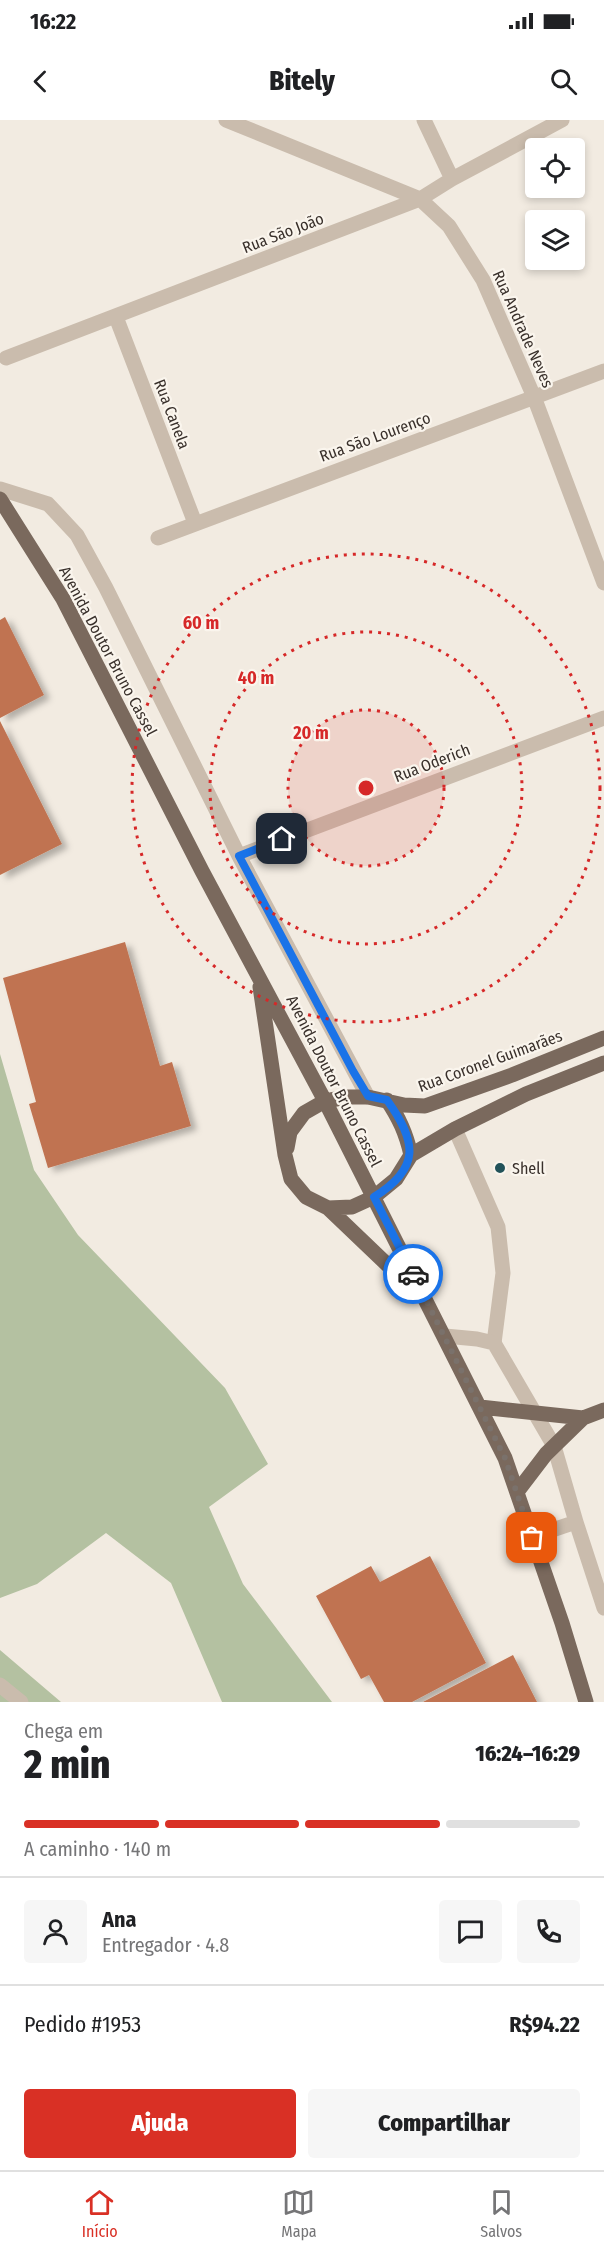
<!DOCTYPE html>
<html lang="pt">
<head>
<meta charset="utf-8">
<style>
	:root { --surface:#fff; --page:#f6f6f6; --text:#202124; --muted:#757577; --line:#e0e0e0; --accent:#d93025 }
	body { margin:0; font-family:"Fira Sans Condensed",sans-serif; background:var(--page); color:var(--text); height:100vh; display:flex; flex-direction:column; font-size:22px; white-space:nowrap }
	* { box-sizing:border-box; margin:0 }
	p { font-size:20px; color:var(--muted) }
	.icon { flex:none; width:33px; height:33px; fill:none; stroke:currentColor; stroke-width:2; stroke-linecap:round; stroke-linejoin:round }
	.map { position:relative; height:1582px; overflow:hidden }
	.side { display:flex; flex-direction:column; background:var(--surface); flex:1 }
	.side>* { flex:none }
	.fabs { position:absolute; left:525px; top:18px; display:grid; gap:12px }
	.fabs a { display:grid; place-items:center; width:60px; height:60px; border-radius:6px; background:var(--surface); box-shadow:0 3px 9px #0003; font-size:30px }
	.pin { position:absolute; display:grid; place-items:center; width:51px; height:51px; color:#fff; margin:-26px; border-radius:12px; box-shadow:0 3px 9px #0006 }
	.courier { position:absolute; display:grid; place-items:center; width:60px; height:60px; margin:-30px; border:4px solid #1a73e8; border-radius:50%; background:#fff; color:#222; box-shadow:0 2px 8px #0007 }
	.summary em { font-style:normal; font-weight:800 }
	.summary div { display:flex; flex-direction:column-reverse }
	.summary { display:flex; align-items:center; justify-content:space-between; height:102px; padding:0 24px }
	h1 { font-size:39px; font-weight:800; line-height:45px }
	.bar { display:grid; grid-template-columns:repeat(4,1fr); gap:9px 6px; align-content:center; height:72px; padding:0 24px }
	.bar i { height:8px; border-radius:4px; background:var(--line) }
	.bar .on { background:var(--accent) }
	.bar p { grid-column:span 4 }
	.line { display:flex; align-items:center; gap:15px; padding:0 24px; border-top:2px solid var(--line) }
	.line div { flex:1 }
	.round { display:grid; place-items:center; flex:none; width:63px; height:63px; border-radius:6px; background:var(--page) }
	.button { display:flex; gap:12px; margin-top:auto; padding:12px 24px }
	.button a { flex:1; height:69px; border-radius:6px; background:var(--accent); color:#fff; font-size:24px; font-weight:800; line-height:69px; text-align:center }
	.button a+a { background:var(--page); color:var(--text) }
	.status { display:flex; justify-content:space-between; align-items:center; height:42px; padding:0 30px; background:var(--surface); direction:ltr }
	.status svg { height:16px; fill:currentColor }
	header { display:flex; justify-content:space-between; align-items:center; height:78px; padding:0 24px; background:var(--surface); font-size:27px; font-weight:800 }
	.menu { display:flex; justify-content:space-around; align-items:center; height:84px; border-top:2px solid var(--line); background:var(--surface); font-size:16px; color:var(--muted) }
	.menu a { display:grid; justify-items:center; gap:3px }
	.menu .on { color:var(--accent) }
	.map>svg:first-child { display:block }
</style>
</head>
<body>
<div class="status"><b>16:22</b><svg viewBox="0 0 49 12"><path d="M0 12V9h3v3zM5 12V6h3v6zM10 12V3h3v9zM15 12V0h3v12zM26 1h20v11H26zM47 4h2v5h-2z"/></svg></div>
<header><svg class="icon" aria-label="back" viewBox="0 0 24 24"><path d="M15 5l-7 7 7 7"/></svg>Bitely<svg class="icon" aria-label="search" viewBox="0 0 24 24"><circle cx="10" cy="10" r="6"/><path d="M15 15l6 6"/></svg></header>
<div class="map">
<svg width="604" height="1582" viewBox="0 0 604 1582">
	<defs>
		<filter id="shadow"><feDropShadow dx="6" dy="4" stdDeviation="3" flood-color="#0004"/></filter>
	</defs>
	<rect width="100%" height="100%" fill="#f2ebe1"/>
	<!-- green -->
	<path fill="#b4c1a1" d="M0 934 34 1050 78 1115 225 1268 268 1344 209 1387 243 1464 332 1582H222L171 1463 106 1413 37 1464 0 1478Z
		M0 1530 61 1582H0Z"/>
	<!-- building -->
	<path fill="#c07351" filter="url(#shadow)" d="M5 497 44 575 0 598V500Z
		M0 601 62 724 0 755Z
		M125 822 160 946 172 942 191 1006 48 1048 29 984 36 982 3 858Z
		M430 1436 486 1543 412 1582H384L369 1555 361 1559 316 1476 371 1446 380 1462Z
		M513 1535 537 1582H423Z"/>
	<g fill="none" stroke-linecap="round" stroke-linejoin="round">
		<!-- service -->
		<path stroke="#cabcad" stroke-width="15" d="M455 1009 498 1107 503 1153 494 1223"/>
		<!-- minor -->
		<path stroke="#cabcad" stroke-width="15" d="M226 0 420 79 449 106 483 160 534 277 604 463
			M424 0 452 59
			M116 197 195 403
			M6 238 420 79 452 59 562 0
			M0 369 48 384 77 415 106 468 239 736 368 977
			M158 418 604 251
			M239 736 604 598
			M445 1216 477 1219 494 1223 554 1326 576 1402 604 1488
			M532 1417 576 1402
			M0 1565 21 1582"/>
		<!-- primary -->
		<path stroke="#7a695d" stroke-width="15" d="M0 379 63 479 202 751 325 981 505 1338 562 1503 586 1582
			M260 867 285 1035 291 1059 306 1077 328 1088 419 1175
			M387 980C399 998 406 1013 411 1035
			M287 1028 290 1012 304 993 325 981 347 977H368L404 985 425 986 512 955 604 918
			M328 1088 352 1087 374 1077 396 1059 411 1035 455 1009 526 974 604 943
			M480 1287 583 1298
			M517 1372 546 1334 583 1298 604 1290"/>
	</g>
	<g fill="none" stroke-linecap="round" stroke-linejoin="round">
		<!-- done -->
		<path stroke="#7a716b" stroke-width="6" stroke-dasharray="0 10.8" d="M413 1154 505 1338 532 1418"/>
		<!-- route -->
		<path stroke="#1a73e8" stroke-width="8" d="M282 719 239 736 353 951 368 976 387 980C417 1022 421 1048 374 1077L413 1154"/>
	</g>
	<!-- distance rings -->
	<circle cx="366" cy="668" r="78" fill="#d62828" fill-opacity=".12"/>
	<g fill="none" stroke="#d62828" stroke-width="3" stroke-dasharray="3 6">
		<circle cx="366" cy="668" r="78"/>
		<circle cx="366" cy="668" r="156"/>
		<circle cx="366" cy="668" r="234"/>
	</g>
	<!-- markers -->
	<circle fill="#225259" stroke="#faf5ed" stroke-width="2" cx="500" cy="1048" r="6"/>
	<g text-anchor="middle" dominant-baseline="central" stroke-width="4.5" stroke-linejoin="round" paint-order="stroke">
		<!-- street labels -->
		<g font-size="16" fill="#39302b" stroke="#faf5ed">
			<text transform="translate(283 113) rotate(-21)">Rua São João</text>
			<text transform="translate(523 209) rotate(66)">Rua Andrade Neves</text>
			<text transform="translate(172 294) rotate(69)">Rua Canela</text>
			<text transform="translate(375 317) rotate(-20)">Rua São Lourenço</text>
			<text transform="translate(108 531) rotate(62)">Avenida Doutor Bruno Cassel</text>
			<text transform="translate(432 643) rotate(-21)">Rua Oderich</text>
			<text transform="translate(490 941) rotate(-20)">Rua Coronel Guimarães</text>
			<text transform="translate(334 961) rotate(63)">Avenida Doutor Bruno Cassel</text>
		</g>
		<!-- poi labels -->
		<g font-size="16" fill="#39302b" stroke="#faf5ed" text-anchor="start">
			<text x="512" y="1048">Shell</text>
		</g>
	</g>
	<circle cx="366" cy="668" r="9" fill="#d62828" stroke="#faf5ed" stroke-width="3"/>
	<g font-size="18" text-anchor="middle" font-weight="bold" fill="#d62828" stroke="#faf5ed" stroke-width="4.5" stroke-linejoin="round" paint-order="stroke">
		<text x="201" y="509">60 m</text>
		<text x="256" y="564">40 m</text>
		<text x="311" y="619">20 m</text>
	</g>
</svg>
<div class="fabs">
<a><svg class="icon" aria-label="locate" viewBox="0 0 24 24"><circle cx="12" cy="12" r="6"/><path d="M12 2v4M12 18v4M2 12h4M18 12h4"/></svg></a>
<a><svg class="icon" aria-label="layers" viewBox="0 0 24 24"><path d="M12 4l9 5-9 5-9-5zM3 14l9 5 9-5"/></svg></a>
</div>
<div class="pin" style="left:532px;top:1418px;background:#ea580c"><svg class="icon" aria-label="bag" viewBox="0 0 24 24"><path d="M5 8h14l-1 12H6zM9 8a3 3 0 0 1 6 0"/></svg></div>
<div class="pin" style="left:282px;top:719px;background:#1f2937"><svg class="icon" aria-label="home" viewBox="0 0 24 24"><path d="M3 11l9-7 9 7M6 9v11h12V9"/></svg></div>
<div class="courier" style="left:413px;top:1154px"><svg class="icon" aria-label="car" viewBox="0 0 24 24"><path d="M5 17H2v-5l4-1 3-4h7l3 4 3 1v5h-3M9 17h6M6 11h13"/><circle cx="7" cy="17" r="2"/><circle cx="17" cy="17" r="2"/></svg></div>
</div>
<section class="side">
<div class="summary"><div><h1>2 min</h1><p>Chega em</p></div><em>16:24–16:29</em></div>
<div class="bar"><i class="on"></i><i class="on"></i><i class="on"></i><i></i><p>A caminho · 140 m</p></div>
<div class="line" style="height:108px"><a class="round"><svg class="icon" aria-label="person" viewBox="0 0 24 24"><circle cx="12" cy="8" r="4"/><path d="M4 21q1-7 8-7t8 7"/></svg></a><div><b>Ana</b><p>Entregador · 4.8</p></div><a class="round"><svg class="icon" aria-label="chat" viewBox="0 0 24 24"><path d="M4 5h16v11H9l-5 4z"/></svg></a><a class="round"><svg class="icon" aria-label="phone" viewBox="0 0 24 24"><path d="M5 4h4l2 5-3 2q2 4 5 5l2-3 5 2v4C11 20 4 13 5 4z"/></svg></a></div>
<div class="line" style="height:78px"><div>Pedido #1953</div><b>R$94.22</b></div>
<div class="button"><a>Ajuda</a><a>Compartilhar</a></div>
</section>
<nav class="menu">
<a class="on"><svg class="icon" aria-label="home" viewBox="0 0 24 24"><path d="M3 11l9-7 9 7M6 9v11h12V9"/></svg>Início</a>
<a><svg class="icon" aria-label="map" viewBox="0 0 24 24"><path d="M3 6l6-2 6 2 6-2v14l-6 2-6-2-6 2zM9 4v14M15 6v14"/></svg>Mapa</a>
<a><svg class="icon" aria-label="saved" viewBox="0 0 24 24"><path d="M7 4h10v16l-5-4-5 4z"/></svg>Salvos</a>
</nav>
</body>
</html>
